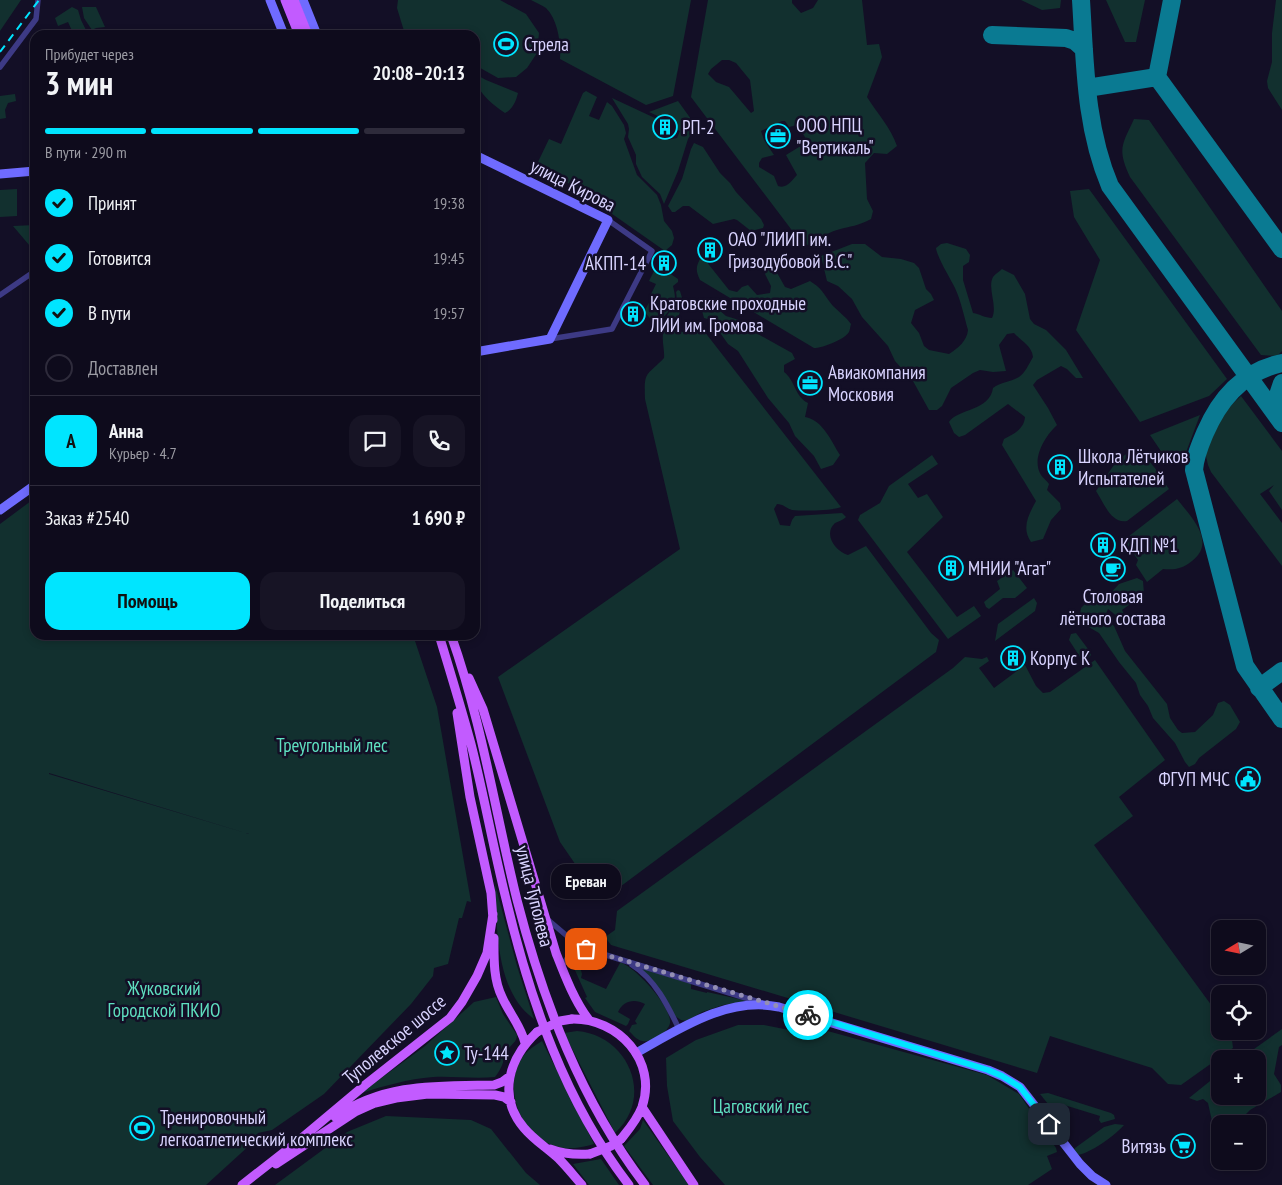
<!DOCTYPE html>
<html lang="ru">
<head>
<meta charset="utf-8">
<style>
	:root { --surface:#0e0b1c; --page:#171425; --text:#f1f3f6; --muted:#9b9ba3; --line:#2e2b3b; --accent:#00e5ff }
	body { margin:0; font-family:"PT Sans Narrow",sans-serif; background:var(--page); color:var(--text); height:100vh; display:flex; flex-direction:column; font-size:19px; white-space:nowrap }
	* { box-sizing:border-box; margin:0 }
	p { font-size:16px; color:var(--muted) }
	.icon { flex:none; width:28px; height:28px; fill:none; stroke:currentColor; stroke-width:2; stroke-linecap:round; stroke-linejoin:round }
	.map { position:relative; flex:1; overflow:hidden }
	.drawer { position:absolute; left:30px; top:30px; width:450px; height:610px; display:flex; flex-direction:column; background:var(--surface); border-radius:15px; box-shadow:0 2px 8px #0003,0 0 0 1px var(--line) }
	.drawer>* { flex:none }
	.needle { width:32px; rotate:260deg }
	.buttons { position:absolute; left:1211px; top:920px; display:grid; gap:10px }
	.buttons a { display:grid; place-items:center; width:55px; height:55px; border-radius:10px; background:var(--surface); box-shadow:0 2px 8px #0003,0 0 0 1px var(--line); font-size:25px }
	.pin { position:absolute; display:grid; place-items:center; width:42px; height:42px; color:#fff; margin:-21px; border-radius:10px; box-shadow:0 2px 8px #0006 }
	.courier { position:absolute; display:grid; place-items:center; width:50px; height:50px; margin:-25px; border:4px solid #00e5ff; border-radius:50%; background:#fff; color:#222; box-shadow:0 1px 6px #0007 }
	.bubble { position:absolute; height:35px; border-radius:15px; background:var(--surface); box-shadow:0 2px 8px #0003,0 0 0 1px var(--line); font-size:16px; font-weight:600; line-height:35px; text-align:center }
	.headline em { font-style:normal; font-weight:600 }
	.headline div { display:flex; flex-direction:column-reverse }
	.headline { display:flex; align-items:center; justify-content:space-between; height:85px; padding:0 15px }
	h1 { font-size:32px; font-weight:600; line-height:38px }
	.bar { display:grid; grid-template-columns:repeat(4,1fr); gap:8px 5px; align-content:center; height:60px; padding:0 15px }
	.bar i { height:6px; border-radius:4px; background:var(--line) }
	.bar .selected { background:var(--accent) }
	.bar p { grid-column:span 4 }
	.line { display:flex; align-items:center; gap:12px; padding:0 15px; border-top:1px solid var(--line) }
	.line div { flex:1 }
	.round { display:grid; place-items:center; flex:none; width:52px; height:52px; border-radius:15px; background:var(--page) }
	ol { padding:0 15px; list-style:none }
	li { display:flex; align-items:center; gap:15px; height:55px }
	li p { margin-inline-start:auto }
	li .icon { padding:5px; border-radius:50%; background:var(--accent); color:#111; stroke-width:4 }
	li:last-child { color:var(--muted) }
	li i { width:28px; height:28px; border:2px solid var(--line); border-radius:50% }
	.action { display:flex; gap:10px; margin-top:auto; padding:10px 15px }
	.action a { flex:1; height:58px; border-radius:15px; background:var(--accent); color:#111; font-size:20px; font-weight:600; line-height:58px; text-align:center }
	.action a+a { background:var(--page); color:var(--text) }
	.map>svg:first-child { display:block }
</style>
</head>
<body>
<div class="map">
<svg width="1282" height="1185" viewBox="0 0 1282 1185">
	<rect width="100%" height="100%" fill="#130f26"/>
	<!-- green -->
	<path fill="#12302f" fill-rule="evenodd" d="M0 0H21L0 31Z
		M398 0H500L526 14 539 33 537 53 527 68 516 77 498 78 475 65V35H411L404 31 397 8Z
		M531 0H691L673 96 646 105 560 59C561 43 558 20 546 8 542 5 536 3 531 0Z
		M708 0H792V3L801 13 813 8 818 0H862L867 45 879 44 882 57 867 97C877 113 891 128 897 146L887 154 874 153 865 163 867 199 873 211 871 219C847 232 831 224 812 247L800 241 691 97ZM722 60H729L736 63 750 80 754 111 751 113 729 87 716 82 708 74 711 69ZM782 121H785L789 127 797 125 805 137 804 144 786 155 797 175C791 181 787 189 778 186L774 176 759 167V163L762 158 774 155 764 140 761 131Z
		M1021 0H1061L1060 8 1042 10Z
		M1106 0H1145L1136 42H1125Z
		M1276 0H1282V110L1268 88 1267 81 1272 62V33Z
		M72 7 78 10 81 20 88 34 87 35H74L68 22 58 26 55 18Z
		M82 7H96L105 27 96 28 92 30 84 18Z
		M475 74 486 80 518 93C516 101 513 109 505 113 492 104 475 91 475 74Z
		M586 91 597 97 589 116 599 120 607 102 612 106 624 125 626 133 624 139 637 175 657 195 661 205 664 221 672 231 674 238 672 245 665 251 538 162 549 139 561 144 583 93Z
		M15 94 16 101 8 103 5 110 6 118 0 119V96Z
		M612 98 657 119 655 127 668 134 667 140 677 138 680 131 675 128 673 123 649 112 678 101 696 126 688 139 678 171 664 204 660 194 642 177 636 164V155L628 137 629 129 628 124Z
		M1134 119 1149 120 1282 311V351L1277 356 1261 355 1130 177C1117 149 1122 145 1134 119Z
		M694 143 703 147 720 173 730 183 736 192 761 219 764 225 763 228 751 231 737 220 734 219 713 224 689 206H683L675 212H672L668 206 682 179 691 149Z
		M17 189V216L0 217V190Z
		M1089 189 1227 379 1209 396 1140 422 1076 330 1100 260 1074 217 1070 191Z
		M35 225V252L13 226Z
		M947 243 966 249 970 255 969 262 963 266V280L973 313C980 314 985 318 992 318 998 306 987 288 993 277 995 274 1000 271 1002 269L1014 275 1025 294 1030 319 1034 324 1046 330 1066 350 1083 378H1076L1067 369 1061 366 1037 380 1033 385 1048 408 1057 425C1045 436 1031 459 1041 475 1043 478 1047 481 1049 484L1047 490 1060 503 1061 509 1051 520 1043 539 1031 542C1021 528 1029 514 1036 501L1002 445 1004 439C1014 434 1024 429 1025 417L1008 404 965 435 959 437 954 433 949 422C957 409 990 411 993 388 1001 382 1011 382 1019 377 1025 373 1029 364 1033 357 1032 346 1021 341 1014 333L1007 334 999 345 1006 371 993 372 980 370 973 373 951 388 942 406 937 410H929L913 381 895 361 888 346 862 317 852 299 838 286 827 281 821 256 852 244H865L882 257 901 259 914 263 919 268 926 289 931 294 934 300 915 310 911 323 919 333 924 346 929 350 949 354C958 348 967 341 968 330 964 316 961 301 955 288 950 278 937 257 936 248L941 244Z
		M702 256 729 290 737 292 742 287 748 285 757 295 770 293 771 286 765 274 769 269 776 271 785 287 791 289 810 281C824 290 823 294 833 306 839 312 846 317 851 324 850 327 850 330 849 332 844 340 822 348 814 348L700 280C695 270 696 265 702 256Z
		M657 265 678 279V282L673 286C674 290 675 295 675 298 674 306 661 324 653 321 650 319 647 314 644 312L652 297 650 296 656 284 649 281Z
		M678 290 680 291 683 301 679 315 671 320 664 321C669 310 679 305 676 292Z
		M703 301 710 302 726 316 739 320 756 333 792 353 795 359 784 365V372C795 380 795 397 808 403L805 417C823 420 831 441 840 455L833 465 821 469 814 456 795 436 789 423 768 398 738 351 728 344 711 320 704 318 701 307Z
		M665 328 683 332 704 331 841 507C832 511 802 511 792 510 786 508 783 504 777 504L774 509 780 525 790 526 792 520 795 516 842 513 846 517C843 520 839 521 835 523 823 534 835 551 848 555L866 546 931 633 939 640 936 652 605 898 603 899 598 897 594 899 589 894 592 891 591 887 560 842 498 677 680 549 645 399C644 370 646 377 664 358 665 348 660 337 665 328Z
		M1241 396 1282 451V510L1269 491 1274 485 1260 494 1282 523V566L1211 472 1208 465 1205 452 1216 426 1227 409Z
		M1200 415 1185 455 1181 459 1175 461 1165 457 1150 435Z
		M1130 452C1150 454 1159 475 1169 489L1127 521C1111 524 1104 503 1096 491L1118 459Z
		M932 455 938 464 908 484 918 498 927 494 943 517 907 552 957 617 974 606 981 616 948 639 858 520 860 515 880 503 889 486Z
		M35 498V635H413L437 707 471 902 467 901 462 918H459L448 964 434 968 433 976 411 1004 324 1094 272 1130 258 1133 251 1144 206 1185H0V524ZM49 773 249 834 49 774Z
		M1177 499C1191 517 1217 542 1192 561 1182 569 1175 570 1163 569L1147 582 1136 565 1138 560 1124 540Z
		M1013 570 1027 588 1015 598H1003L989 609 986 607 984 602 1000 589 997 581Z
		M1137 578 1143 581 1144 594 1122 610 1125 616 1118 617 1108 609 1105 616 1109 622 1114 626 1125 651 1167 704 1170 718 1178 730 1182 733 1195 732 1213 715 1218 703 1224 701 1230 705 1240 722 1236 729 1199 758 1195 764 1189 767 1185 762 1175 743 1153 718 1148 706 1140 695 1136 683 1119 662 1099 633 1087 626 1080 615 1081 608 1085 604 1105 599 1119 584Z
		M1034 598 1037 603 1035 611 995 641 998 624Z
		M1076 633 1091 653V655L1087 659 1080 657 1069 640 1071 634Z
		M965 657 982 659 987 657 989 661 979 668 994 688 1025 665 1036 686 1043 693 1050 692 1095 660 1165 760 1119 797 1133 816 1094 845 1220 1017V1031L1231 1032 1233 1048 1181 1085 1168 1084 1152 1068 1050 1036 1037 1073 611 945 605 937 615 930 617 911 953 668Z
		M495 884 517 966 534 1019C495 991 497 927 495 884Z
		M620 963H622C636 968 672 1007 670 1023 668 1033 651 1043 642 1041 637 1040 633 1035 629 1031L632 1025 637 1024 635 1021 645 1004C634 998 623 1001 618 1012L630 1019 628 1024 626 1026 595 1012 585 998 587 997 574 968 578 966 580 967 582 974 581 978 606 989Z
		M639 967 691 984V989L707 993V992L748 1001 723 1005 702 1012 687 1021 681 1020 675 1016Z
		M496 997 503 1014 517 1035C517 1041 513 1043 509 1048 504 1058 502 1069 495 1077 474 1079 453 1076 433 1077 408 1079 384 1086 361 1093L425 1046 474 1002Z
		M738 1025H764L809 1034 824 1030 987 1075 1019 1094 1056 1148 1057 1152 1047 1156 1052 1169 1028 1185H725L700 1157 673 1121 667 1086 666 1058 696 1040Z
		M1282 1029V1045L1279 1047 1274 1074 1281 1085V1092L1250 1110 1236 1124H1220V1138L1215 1135 1208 1103 1203 1099 1197 1101 1189 1098 1220 1073V1096H1258V1059H1240Z
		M577 1031C628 1035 655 1097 615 1133L564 1033Z
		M542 1041 594 1144C584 1147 574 1149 564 1148 523 1143 499 1088 524 1055 529 1049 536 1045 542 1041Z
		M1048 1093 1111 1113 1114 1115 1115 1119 1101 1123 1099 1120 1100 1116 1061 1104H1048L1040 1094Z
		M386 1116 471 1120 491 1129 526 1173 540 1185H275L347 1132Z
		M643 1120 689 1185H653L624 1146 640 1129Z
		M1115 1124 1124 1125C1117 1134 1088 1155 1077 1155L1074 1150 1075 1148 1104 1127Z
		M601 1159 619 1185H589L573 1164Z"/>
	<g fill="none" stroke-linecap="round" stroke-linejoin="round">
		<!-- taxiway -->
		<path stroke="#0a7a92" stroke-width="18" d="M1081 0C1085 63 1085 127 1110 186L1282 423
			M1172 0 1157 77 1282 249
			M992 35 1066 38 1075 41 1084 49
			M1087 88 1157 77
			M1282 363C1244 371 1220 398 1205 433 1200 445 1195 456 1194 470L1245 666 1282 719
			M1280 420 1276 401 1282 383
			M1259 688 1282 671"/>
		<!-- street -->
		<path stroke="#3d3a85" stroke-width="5.5" d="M0 67 36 19 38 0
			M0 295 35 271
			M550 339 612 329 652 251 608 220
			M547 919 580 947 762 1003
			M632 965C655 979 668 1006 679 1029
			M561 967 572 952 583 948"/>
		<!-- secondary -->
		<path stroke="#6f6bff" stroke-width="9" d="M270 0 284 35
			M303 0 317 35
			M475 155 608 220 550 339 475 352
			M0 174 35 171
			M0 510 35 485
			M636 1053C679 1029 728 996 779 1007L988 1070 1002 1076 1020 1087 1080 1164 1092 1176 1106 1185"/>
		<!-- primary -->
		<path stroke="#c25bff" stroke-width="9" d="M285 0 299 35
			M294 0 308 35
			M439 635C450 671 461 707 471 744 484 795 493 847 506 899 530 1000 565 1102 629 1185
			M451 635C482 722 495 811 517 900 543 1001 581 1101 645 1185
			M469 678 483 709 556 953C565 976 574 1000 589 1020
			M457 713 470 797 491 893 493 920
			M494 938C494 957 493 979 502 997 509 1013 521 1026 525 1043
			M572 1019C618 1018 658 1061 642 1107 637 1120 629 1129 621 1139
			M537 1032C509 1058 497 1096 524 1128 534 1140 547 1148 559 1159 567 1167 574 1176 582 1185
			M642 1107 694 1185
			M335 1117C385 1083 436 1086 494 1085L502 1082 510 1076
			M550 1149C563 1154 575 1155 590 1154
			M276 1164 355 1112 375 1103 396 1098 428 1094 495 1095 504 1097 511 1102
			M242 1185 297 1142 365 1085 450 1018 462 1002 477 976 487 953 493 914"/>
		<!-- rail -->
		<path stroke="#00e5ff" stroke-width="2" stroke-dasharray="8 6" stroke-linecap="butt" d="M0 52 39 0"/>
		<!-- primary-bridge -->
		<path stroke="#c25bff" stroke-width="9" d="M537 1032 560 1021 572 1019
			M590 1154 611 1146 621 1139"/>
	</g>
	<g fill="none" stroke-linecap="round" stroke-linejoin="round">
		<!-- done -->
		<path stroke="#948fb3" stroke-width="5" stroke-dasharray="0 9" d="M586 949 808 1015"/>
		<!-- route -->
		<path stroke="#00e5ff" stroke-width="6" d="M808 1015 988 1070 1002 1076 1020 1087 1049 1124"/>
	</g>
	<!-- icons -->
	<defs>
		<g id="stadium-ring" transform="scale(1.25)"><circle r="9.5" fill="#130f26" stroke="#00e5ff" stroke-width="1.5"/><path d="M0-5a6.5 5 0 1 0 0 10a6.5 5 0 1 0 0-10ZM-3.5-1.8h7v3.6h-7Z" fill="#00e5ff"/></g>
		<g id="building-ring" transform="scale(1.25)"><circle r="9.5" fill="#130f26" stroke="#00e5ff" stroke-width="1.5"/><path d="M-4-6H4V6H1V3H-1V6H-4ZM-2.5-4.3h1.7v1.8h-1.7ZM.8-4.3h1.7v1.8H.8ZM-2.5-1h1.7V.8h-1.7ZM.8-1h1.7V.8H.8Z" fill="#00e5ff"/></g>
		<g id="office-ring" transform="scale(1.25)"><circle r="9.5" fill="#130f26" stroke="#00e5ff" stroke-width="1.5"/><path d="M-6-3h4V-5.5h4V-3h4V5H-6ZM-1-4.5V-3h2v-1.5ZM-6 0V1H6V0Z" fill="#00e5ff"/></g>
		<g id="cafe-ring" transform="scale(1.25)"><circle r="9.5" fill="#130f26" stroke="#00e5ff" stroke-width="1.5"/><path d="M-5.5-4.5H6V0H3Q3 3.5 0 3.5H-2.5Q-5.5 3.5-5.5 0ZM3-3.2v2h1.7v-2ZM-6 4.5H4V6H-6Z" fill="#00e5ff"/></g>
		<g id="civic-ring" transform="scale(1.25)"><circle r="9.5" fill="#130f26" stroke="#00e5ff" stroke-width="1.5"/><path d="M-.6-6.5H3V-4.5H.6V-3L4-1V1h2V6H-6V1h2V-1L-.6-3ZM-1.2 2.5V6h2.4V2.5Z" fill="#00e5ff"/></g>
		<g id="sight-ring" transform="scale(1.25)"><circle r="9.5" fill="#130f26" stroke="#00e5ff" stroke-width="1.5"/><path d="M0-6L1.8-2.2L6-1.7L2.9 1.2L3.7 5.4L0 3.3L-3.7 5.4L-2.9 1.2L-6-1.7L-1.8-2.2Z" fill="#00e5ff"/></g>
		<g id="supermarket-ring" transform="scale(1.25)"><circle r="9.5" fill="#130f26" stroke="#00e5ff" stroke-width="1.5"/><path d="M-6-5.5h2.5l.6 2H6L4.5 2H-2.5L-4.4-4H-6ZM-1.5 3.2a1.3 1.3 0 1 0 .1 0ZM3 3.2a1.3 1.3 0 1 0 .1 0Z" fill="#00e5ff"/></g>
	</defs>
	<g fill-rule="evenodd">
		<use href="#stadium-ring" x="506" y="44"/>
		<use href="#building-ring" x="665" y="127"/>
		<use href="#office-ring" x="778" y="136"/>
		<use href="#building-ring" x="710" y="250"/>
		<use href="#building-ring" x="664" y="263"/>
		<use href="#building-ring" x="633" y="314"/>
		<use href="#office-ring" x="810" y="383"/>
		<use href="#building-ring" x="1060" y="467"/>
		<use href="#building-ring" x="1103" y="545"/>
		<use href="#building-ring" x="951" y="568"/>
		<use href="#cafe-ring" x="1113" y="569"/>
		<use href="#building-ring" x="1013" y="658"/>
		<use href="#civic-ring" x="1248" y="779"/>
		<use href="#sight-ring" x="447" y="1053"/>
		<use href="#stadium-ring" x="142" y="1128"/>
		<use href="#supermarket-ring" x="1183" y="1146"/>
	</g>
	<g text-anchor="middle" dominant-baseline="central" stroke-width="5" stroke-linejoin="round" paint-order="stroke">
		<!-- poi labels -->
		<g font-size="19" fill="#d9d4ff" stroke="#130f26" text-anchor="start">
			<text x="524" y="44">Стрела</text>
			<text x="796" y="125">ООО НПЦ<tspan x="796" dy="22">"Вертикаль"</tspan></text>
			<text x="682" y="127">РП-2</text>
			<text x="728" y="239">ОАО "ЛИИП им.<tspan x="728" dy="22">Гризодубовой В.С."</tspan></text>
			<text x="646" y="263" text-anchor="end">АКПП-14</text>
			<text x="650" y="303">Кратовские проходные<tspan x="650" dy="22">ЛИИ им. Громова</tspan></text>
			<text x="828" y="372">Авиакомпания<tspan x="828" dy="22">Московия</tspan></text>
			<text x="1078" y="456">Школа Лётчиков<tspan x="1078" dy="22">Испытателей</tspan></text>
			<text x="1120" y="545">КДП №1</text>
			<text x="968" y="568">МНИИ "Агат"</text>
			<text x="1113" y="596" text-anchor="middle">Столовая<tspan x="1113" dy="22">лётного состава</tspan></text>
			<text x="1030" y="658">Корпус К</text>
			<text x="1230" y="779" text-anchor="end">ФГУП МЧС</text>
			<text x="464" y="1053">Ty-144</text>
			<text x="160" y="1117">Тренировочный<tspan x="160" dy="22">легкоатлетический комплекс</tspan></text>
			<text x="1166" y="1146" text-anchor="end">Витязь</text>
		</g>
		<!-- street labels -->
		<g font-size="19" fill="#d9d4ff" stroke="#130f26">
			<text transform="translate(573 185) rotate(27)">улица Кирова</text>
			<text transform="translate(535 896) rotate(76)">улица Туполева</text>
			<text transform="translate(394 1039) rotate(-40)">Туполевское шоссе</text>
		</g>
		<!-- park labels -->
		<g font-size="19" fill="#5fe0c0" stroke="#130f26">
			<text x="332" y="745">Треугольный лес</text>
			<text x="164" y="988">Жуковский<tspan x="164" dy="22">Городской ПКИО</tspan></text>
			<text x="761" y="1106">Цаговский лес</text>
		</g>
	</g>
</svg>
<div class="buttons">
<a><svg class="needle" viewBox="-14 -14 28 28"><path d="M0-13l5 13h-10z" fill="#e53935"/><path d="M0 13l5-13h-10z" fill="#9b9ba3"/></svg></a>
<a><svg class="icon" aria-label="locate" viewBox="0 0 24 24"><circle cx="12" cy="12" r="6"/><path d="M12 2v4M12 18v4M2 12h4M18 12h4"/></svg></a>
<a>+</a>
<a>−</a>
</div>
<div class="pin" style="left:586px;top:949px;background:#ea580c"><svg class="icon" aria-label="bag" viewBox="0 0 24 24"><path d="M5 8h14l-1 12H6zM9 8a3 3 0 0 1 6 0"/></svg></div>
<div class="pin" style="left:1049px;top:1124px;background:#1f2937"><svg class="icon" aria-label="home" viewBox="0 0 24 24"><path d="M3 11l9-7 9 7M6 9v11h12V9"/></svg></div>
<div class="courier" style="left:808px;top:1015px"><svg class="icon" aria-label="bike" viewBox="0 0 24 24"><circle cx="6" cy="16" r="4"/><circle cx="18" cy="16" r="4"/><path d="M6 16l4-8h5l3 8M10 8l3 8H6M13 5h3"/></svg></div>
<div class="bubble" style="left:551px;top:864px;width:70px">Ереван</div>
<section class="drawer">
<div class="headline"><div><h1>3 мин</h1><p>Прибудет через</p></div><em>20:08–20:13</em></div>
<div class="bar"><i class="selected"></i><i class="selected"></i><i class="selected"></i><i></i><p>В пути · 290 m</p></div>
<ol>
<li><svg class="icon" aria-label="check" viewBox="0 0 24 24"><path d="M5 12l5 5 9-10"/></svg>Принят<p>19:38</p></li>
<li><svg class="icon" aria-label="check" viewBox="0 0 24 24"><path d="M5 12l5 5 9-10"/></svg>Готовится<p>19:45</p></li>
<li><svg class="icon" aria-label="check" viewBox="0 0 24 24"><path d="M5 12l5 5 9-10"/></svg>В пути<p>19:57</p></li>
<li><i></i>Доставлен</li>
</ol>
<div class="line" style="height:90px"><b class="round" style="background:var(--accent);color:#111">А</b><div><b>Анна</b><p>Курьер · 4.7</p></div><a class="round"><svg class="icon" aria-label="chat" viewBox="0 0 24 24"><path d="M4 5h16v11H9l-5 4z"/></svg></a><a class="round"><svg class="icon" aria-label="phone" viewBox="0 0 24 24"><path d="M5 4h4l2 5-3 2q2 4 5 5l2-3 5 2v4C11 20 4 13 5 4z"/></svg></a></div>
<div class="line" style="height:65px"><div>Заказ #2540</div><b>1 690 ₽</b></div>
<div class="action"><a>Помощь</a><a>Поделиться</a></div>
</section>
</div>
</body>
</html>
